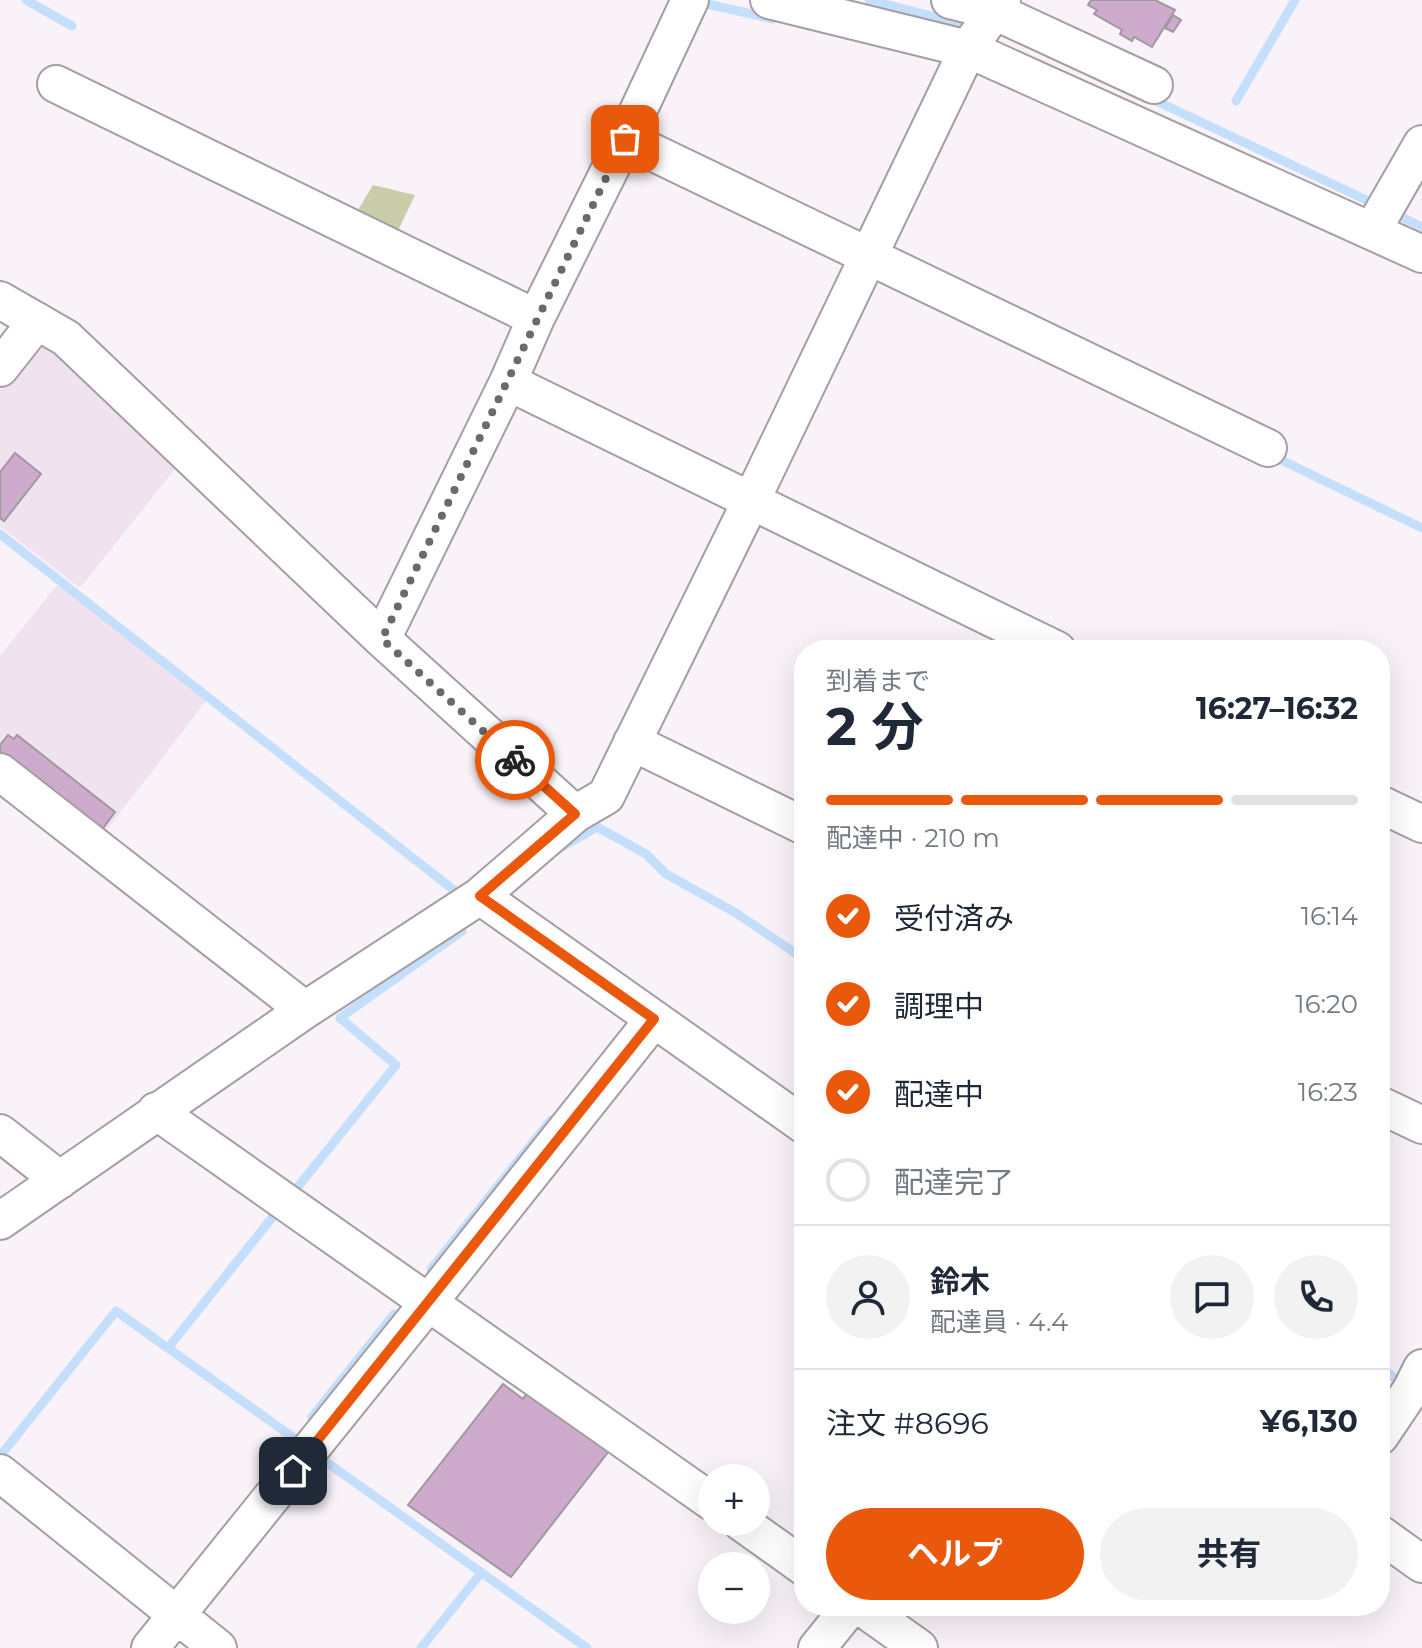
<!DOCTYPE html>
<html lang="ja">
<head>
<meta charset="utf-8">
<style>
	:root { --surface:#fff; --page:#f2f2f3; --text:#1f2937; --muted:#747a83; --line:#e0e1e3; --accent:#ea580c }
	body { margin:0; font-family:Montserrat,"Noto Sans JP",sans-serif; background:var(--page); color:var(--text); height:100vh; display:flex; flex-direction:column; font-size:30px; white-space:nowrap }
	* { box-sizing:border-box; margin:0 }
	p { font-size:26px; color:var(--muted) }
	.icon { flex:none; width:44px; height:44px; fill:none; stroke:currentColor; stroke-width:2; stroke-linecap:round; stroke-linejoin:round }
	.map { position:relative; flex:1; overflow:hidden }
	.sheet { position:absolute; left:794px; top:640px; width:596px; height:976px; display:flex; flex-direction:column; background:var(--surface); border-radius:32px; box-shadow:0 8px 32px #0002 }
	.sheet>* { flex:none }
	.buttons { position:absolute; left:698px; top:1464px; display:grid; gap:16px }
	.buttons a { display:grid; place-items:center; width:72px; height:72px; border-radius:50%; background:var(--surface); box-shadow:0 8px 32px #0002; font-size:40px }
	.pin { position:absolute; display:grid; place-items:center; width:68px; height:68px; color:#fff; margin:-34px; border-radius:16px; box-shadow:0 4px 12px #0006 }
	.courier { position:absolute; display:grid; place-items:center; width:80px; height:80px; margin:-40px; border:6px solid #ea580c; border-radius:50%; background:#fff; color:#222; box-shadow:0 2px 10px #0007 }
	.overview em { font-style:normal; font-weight:700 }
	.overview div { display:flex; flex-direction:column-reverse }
	.overview { display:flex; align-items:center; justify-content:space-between; height:136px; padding:0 32px }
	h1 { font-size:52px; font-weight:700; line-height:60px }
	.bar { display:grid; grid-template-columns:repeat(4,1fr); gap:12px 8px; align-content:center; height:96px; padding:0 32px }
	.bar i { height:10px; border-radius:6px; background:var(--line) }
	.bar .selected { background:var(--accent) }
	.bar p { grid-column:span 4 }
	.line { display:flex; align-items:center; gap:20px; padding:0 32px; border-top:2px solid var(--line) }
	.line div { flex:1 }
	.round { display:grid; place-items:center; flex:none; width:84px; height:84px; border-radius:42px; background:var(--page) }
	ol { padding:0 32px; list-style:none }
	li { display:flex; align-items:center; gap:24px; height:88px }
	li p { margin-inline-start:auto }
	li .icon { padding:8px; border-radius:50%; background:var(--accent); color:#fff; stroke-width:4 }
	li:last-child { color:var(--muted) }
	li i { width:44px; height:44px; border:4px solid var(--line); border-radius:50% }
	.action { display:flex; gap:16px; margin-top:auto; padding:16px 32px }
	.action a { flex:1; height:92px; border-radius:48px; background:var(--accent); color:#fff; font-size:32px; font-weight:700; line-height:92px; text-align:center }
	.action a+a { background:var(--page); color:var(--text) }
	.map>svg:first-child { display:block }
</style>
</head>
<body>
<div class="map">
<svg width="1422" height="1648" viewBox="0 0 1422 1648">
	<rect width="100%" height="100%" fill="#f9f2f8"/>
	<!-- built -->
	<path fill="#f0e3ef" d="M52 343 181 461 80 588 0 526V390L34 348Z
		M58 584 206 701 103 835 0 755V656Z"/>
	<!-- green -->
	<path fill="#c9cda9" d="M373 185 415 195 396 235 355 215Z"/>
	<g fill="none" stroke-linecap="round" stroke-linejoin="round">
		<!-- stream -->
		<path stroke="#c4dffc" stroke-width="9" d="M26 0 72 26
			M869 0 974 27
			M703 3 773 19
			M1150 98 1379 206
			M1236 101 1295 0
			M1393 213 1422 227
			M1277 458 1422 528
			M0 534 455 891
			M557 850 597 827 646 854 666 874 736 913 804 959
			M297 1188 396 1065 340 1018 462 931
			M431 1269 551 1120
			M168 1348 275 1214
			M1380 1366 1399 1382
			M312 1417 394 1314
			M1 1455 116 1311 294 1438
			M325 1461 587 1648
			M421 1648 481 1573"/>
	</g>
	<!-- building -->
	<path fill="#ceabcc" stroke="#9f999f" stroke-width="2" d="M1091 0H1155L1175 10 1152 47 1134 37 1132 41 1120 34 1122 30 1094 14 1097 10 1088 5Z
		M1173 15 1181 20 1173 32 1165 28Z
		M15 453 41 474 4 521 0 518V472Z
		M8 735 14 739 17 735 115 812 101 831 0 752V745Z
		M503 1384 523 1399 527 1393 609 1451 511 1577 408 1505Z"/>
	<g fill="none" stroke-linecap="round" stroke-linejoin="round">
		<!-- minor casing -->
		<g stroke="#a49ea3" stroke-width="40">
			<path id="minor" d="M769 0 968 49 1422 254
				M950 0 994 11 1154 85
				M56 84 536 318
				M625 139 1268 448
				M1372 231 1422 144
				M0 300 66 338 382 639 575 814
				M0 368 37 321
				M508 382 1057 650
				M382 639 508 382 536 318 625 139 690 0
				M632 742 804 826
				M0 772 305 1010
				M1380 804 1422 824
				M480 896 804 1125
				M1380 1105 1422 1125
				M156 1111 712 1502
				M0 1133 60 1180
				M0 1221 305 1010 480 896 575 814 606 796 751 501 968 49 1002 0
				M1380 1436 1411 1390 1422 1368
				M0 1473 218 1648
				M741 1522 804 1567
				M1380 1534 1422 1564
				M860 1606 919 1648
				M150 1648 429 1302 654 1019
				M817 1648 851 1606"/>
		</g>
		<!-- minor -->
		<use href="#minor" stroke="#fff" stroke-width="36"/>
	</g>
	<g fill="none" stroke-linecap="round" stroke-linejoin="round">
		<!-- done -->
		<path stroke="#6c686c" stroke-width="8" stroke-dasharray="0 14.4" d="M515 760 382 639 625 139"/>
		<!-- route -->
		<path stroke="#ea580c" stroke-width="10" d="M293 1471 654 1019 480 896 575 814 515 760"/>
	</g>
</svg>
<div class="buttons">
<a>+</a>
<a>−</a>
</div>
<div class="pin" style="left:625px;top:139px;background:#ea580c"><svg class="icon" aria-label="bag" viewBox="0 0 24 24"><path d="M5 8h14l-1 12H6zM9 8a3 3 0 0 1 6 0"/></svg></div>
<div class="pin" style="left:293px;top:1471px;background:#1f2937"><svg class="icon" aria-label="home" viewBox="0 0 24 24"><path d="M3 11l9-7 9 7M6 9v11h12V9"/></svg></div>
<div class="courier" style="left:515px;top:760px"><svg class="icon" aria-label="bike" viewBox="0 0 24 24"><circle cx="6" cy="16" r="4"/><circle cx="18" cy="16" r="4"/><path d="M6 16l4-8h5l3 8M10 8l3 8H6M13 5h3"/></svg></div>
<section class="sheet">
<div class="overview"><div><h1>2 分</h1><p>到着まで</p></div><em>16:27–16:32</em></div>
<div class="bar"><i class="selected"></i><i class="selected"></i><i class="selected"></i><i></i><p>配達中 · 210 m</p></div>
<ol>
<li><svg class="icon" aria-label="check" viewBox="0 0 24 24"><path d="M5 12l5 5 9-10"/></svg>受付済み<p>16:14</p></li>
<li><svg class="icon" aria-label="check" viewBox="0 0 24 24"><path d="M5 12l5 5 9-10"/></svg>調理中<p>16:20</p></li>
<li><svg class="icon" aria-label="check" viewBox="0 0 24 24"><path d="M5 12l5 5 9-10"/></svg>配達中<p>16:23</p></li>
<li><i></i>配達完了</li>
</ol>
<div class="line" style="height:144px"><a class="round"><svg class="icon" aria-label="person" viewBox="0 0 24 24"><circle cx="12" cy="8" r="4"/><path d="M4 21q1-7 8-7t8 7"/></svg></a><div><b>鈴木</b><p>配達員 · 4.4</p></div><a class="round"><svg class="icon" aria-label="chat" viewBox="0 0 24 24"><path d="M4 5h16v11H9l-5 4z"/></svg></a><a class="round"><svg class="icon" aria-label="phone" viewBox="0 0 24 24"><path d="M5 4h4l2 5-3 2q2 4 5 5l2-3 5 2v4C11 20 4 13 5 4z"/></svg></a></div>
<div class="line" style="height:104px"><div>注文 #8696</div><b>¥6,130</b></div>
<div class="action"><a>ヘルプ</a><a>共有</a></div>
</section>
</div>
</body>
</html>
